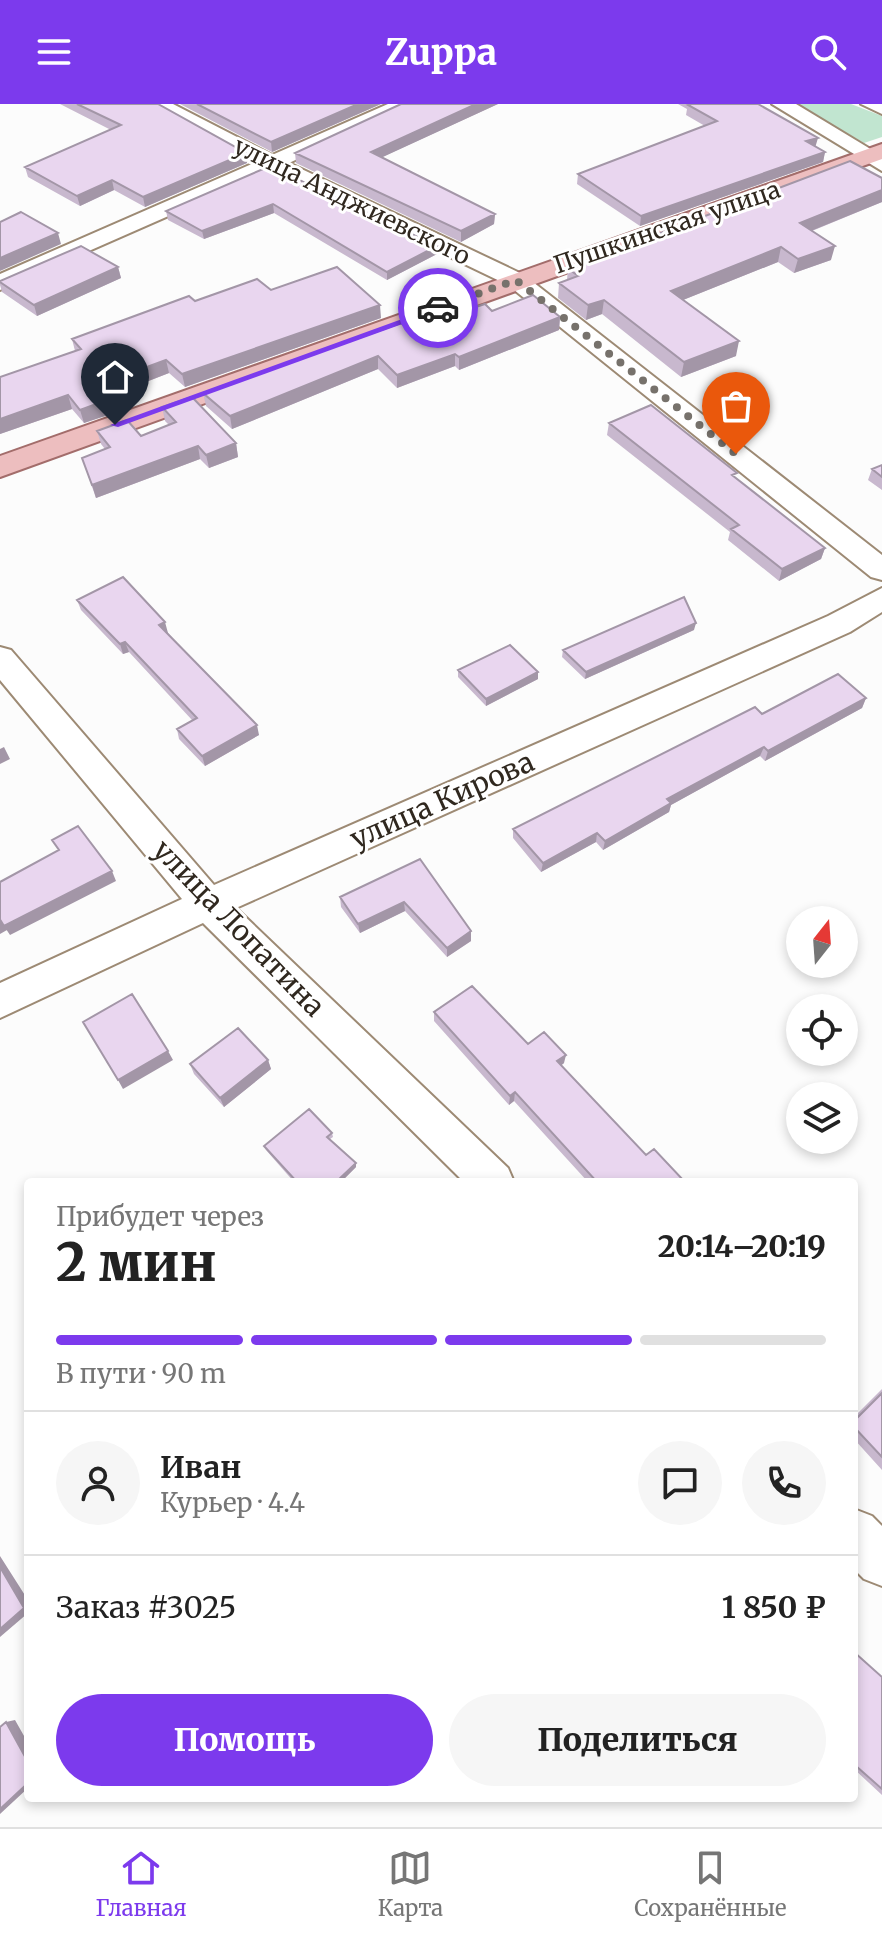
<!DOCTYPE html>
<html lang="ru">
<head>
<meta charset="utf-8">
<style>
	:root { --surface:#fff; --page:#f6f6f6; --text:#222; --muted:#767676; --line:#e0e0e0; --accent:#7c3aed }
	body { margin:0; font-family:Merriweather,serif; background:var(--page); color:var(--text); height:100vh; display:flex; flex-direction:column; font-size:30px; white-space:nowrap }
	* { box-sizing:border-box; margin:0 }
	p { font-size:26px; color:var(--muted) }
	.icon { flex:none; width:44px; height:44px; fill:none; stroke:currentColor; stroke-width:2; stroke-linecap:round; stroke-linejoin:round }
	.map { position:relative; flex:1; overflow:hidden }
	.details { position:absolute; left:24px; top:1074px; width:834px; height:624px; display:flex; flex-direction:column; background:var(--surface); border-radius:8px; box-shadow:0 4px 12px #0003 }
	.details>* { flex:none }
	.needle { width:52px; rotate:17deg }
	.fabs { position:absolute; left:786px; top:802px; display:grid; gap:16px }
	.fabs a { display:grid; place-items:center; width:72px; height:72px; border-radius:50%; background:var(--surface); box-shadow:0 4px 12px #0003; font-size:40px }
	.pin { position:absolute; display:grid; place-items:center; width:68px; height:68px; color:#fff; margin:-82px -34px; border-radius:50% 50% 50% 0; rotate:-45deg; box-shadow:0 0 8px #0007 }
	.pin .icon { rotate:45deg }
	.courier { position:absolute; display:grid; place-items:center; width:80px; height:80px; margin:-40px; border:6px solid #7c3aed; border-radius:50%; background:#fff; color:#222; box-shadow:0 2px 10px #0007 }
	.overview em { font-style:normal; font-weight:800 }
	.overview div { display:flex; flex-direction:column-reverse }
	.overview { display:flex; align-items:center; justify-content:space-between; height:136px; padding:0 32px }
	h1 { font-size:52px; font-weight:800; line-height:60px }
	.bar { display:grid; grid-template-columns:repeat(4,1fr); gap:12px 8px; align-content:center; height:96px; padding:0 32px }
	.bar i { height:10px; border-radius:6px; background:var(--line) }
	.bar .current { background:var(--accent) }
	.bar p { grid-column:span 4 }
	.line { display:flex; align-items:center; gap:20px; padding:0 32px; border-top:2px solid var(--line) }
	.line div { flex:1 }
	.round { display:grid; place-items:center; flex:none; width:84px; height:84px; border-radius:42px; background:var(--page) }
	.action { display:flex; gap:16px; margin-top:auto; padding:16px 32px }
	.action a { flex:1; height:92px; border-radius:48px; background:var(--accent); color:#fff; font-size:32px; font-weight:800; line-height:92px; text-align:center }
	.action a+a { background:var(--page); color:var(--text) }
	header { display:flex; justify-content:space-between; align-items:center; height:104px; padding:0 32px; background:var(--accent); color:#fff; font-size:36px; font-weight:800 }
	.tabs { display:flex; justify-content:space-around; align-items:center; height:112px; border-top:2px solid var(--line); background:var(--surface); font-size:22px; color:var(--muted) }
	.tabs a { display:grid; justify-items:center; gap:4px }
	.tabs .current { color:var(--accent) }
	.map>svg:first-child { display:block }
</style>
</head>
<body>
<header><svg class="icon" aria-label="menu" viewBox="0 0 24 24"><path d="M4 6h16M4 12h16M4 18h16"/></svg>Zuppa<svg class="icon" aria-label="search" viewBox="0 0 24 24"><circle cx="10" cy="10" r="6"/><path d="M15 15l6 6"/></svg></header>
<div class="map">
<svg width="882" height="1723" viewBox="0 0 882 1723">
	<rect width="100%" height="100%" fill="#fcfcfc"/>
	<!-- green -->
	<path fill="#c1e5d0" d="M797 0H851L882 12V33L864 39Z"/>
	<g fill="none" stroke-linecap="round" stroke-linejoin="round">
		<!-- minor casing -->
		<g stroke="#9d8a74" stroke-width="4">
			<path id="minor" d="M148 0H173L272 51 388 0H415L289 59 524 171 882 451V476L871 473 508 181 271 67 0 186V170L254 59Z
				M772 0H796L882 52V67Z
				M861 0H882V10Z
				M882 484V508L850 528 236 804 508 1064 514 1078H464L203 819 0 914V879L182 795 0 576V543L11 546 214 781 828 512Z
				M854 1405 872 1412 882 1422V1482L864 1475 854 1465Z"/>
		</g>
		<!-- major casing -->
		<g stroke="#a36d6b" stroke-width="4">
			<path id="major" d="M882 40V55L0 373V352Z"/>
		</g>
		<!-- minor -->
		<use href="#minor" fill="#fff" fill-rule="evenodd"/>
		<!-- major -->
		<use href="#major" fill="#edbebf" fill-rule="evenodd"/>
	</g>
	<!-- wall -->
	<path fill="#c8b8ce" d="M60 0H158L247 59 145 103 114 86 80 102 28 73 25 63 111 26Z
		M180 0H381L272 48Z
		M401 0H498L382 53 495 110 494 120 461 138 296 59 295 49Z
		M678 0H758L815 42 825 48 823 58 640 122 577 80 578 70 705 22 686 11 687 5Z
		M270 62 437 150 387 176 274 109 204 135 168 116 166 107Z
		M882 74V98L812 127 831 156 794 169 778 158 683 196 736 252 681 273 602 210 586 216 558 194 559 179 567 176 568 164Z
		M118 163 121 174 37 212 2 188 0 181V177Z
		M271 186 381 214 185 283 169 269 108 293 114 309 84 319 72 305 0 330V273L75 247 72 235 195 197Z
		M492 207 560 213 559 226 459 266 455 262 397 284 378 265 232 325 206 302 203 289 408 225Z
		M162 303 236 339 238 353 209 364 200 355 96 394 82 354 105 345 101 340 97 327 141 332 169 321 165 317Z
		M609 319 736 374 825 444 821 455 779 477 728 436 730 428 607 331Z
		M882 361V386L868 376 872 365Z
		M77 496 168 529 259 631 205 662 179 635 177 625 192 616 129 548 123 550 81 506Z
		M694 526 585 575 562 553 563 546Z
		M458 566 538 575 486 602 458 573Z
		M866 594 862 604 765 657 760 652 671 701 669 708 603 746 596 738 541 768 513 734V725Z
		M420 755 471 827V837L447 853 405 807 360 829 341 803 340 793Z
		M434 908 528 940 564 959 561 961 646 1051 685 1078H588L514 997 509 1001 434 917Z
		M268 956 271 965 224 1003 194 970 190 960Z
		M332 1029 333 1033 330 1035 356 1059V1063L341 1078H294L266 1046 264 1042Z
		M882 1285V1366L854 1335V1313Z
		M882 1573V1691L854 1665Z"/>
	<!-- shaded-wall -->
	<path fill="#a396a7" d="M358 0H381L272 48 271 38Z
		M476 0H498L372 58 371 48Z
		M818 34 815 44 806 37Z
		M825 48 823 58 640 122 641 112Z
		M246 49 247 59 145 103 143 93Z
		M112 76 114 86 80 102 77 92Z
		M882 86V98L796 133 800 119Z
		M273 100 274 109 204 135 202 127Z
		M495 110 494 120 461 138V127Z
		M58 129 61 140 0 167V154Z
		M437 142V150L387 176V168Z
		M835 142 831 156 794 169 798 155Z
		M781 143 778 158 668 202 671 187Z
		M118 163 121 174 37 212 34 201Z
		M604 196 602 210 586 216 588 201Z
		M380 201 381 214 185 283 182 270Z
		M560 213 559 226 459 266V253Z
		M739 237 736 252 681 273 684 258Z
		M455 250V262L397 284V271Z
		M378 252V265L232 325 230 312Z
		M166 256 169 269 102 295 98 281Z
		M68 291 72 305 0 330V315Z
		M110 295 114 309 84 319 80 306Z
		M236 339 238 353 209 364 206 351Z
		M198 342 200 355 96 394 92 381Z
		M825 444 821 455 779 477 782 465Z
		M165 518 168 529 162 531 159 521Z
		M696 519 694 526 585 575 586 568Z
		M125 538 129 548 123 550 120 540Z
		M538 568V575L486 602V595Z
		M866 594 862 604 765 657 768 647Z
		M257 621 259 631 205 662 202 652Z
		M4 643 10 655 0 660V645Z
		M764 643 760 652 671 701 669 708 603 746 605 737 667 695Z
		M597 729 596 738 541 768 543 759Z
		M112 767 116 777 10 831 4 822Z
		M404 798 405 807 360 829 358 820Z
		M1 817 7 826 0 830V818Z
		M471 827V837L447 853V844Z
		M168 947 173 956 123 985 118 976Z
		M566 951 564 959 556 966 557 957Z
		M268 956 271 965 224 1003 220 994Z
		M515 988 514 997 509 1001 510 992Z
		M356 1059V1063L341 1078H336Z
		M0 1452 28 1496V1509L0 1533Z
		M15 1616 28 1639V1658L6 1618Z
		M28 1679V1684L0 1710V1705Z"/>
	<!-- building -->
	<path fill="#e9d6ef" stroke="#a396a7" stroke-width="2" d="M77 0H158L246 49 143 93 112 76 77 92 25 63 121 21Z
		M197 0H358L271 38Z
		M401 0H476L371 48 495 110 461 127 295 49Z
		M691 0H758L818 34 806 37 825 48 641 112 578 70 717 17 688 1Z
		M850 57 882 74V86L800 119 835 142 798 155 781 143 671 187 739 237 684 258 604 196 588 201 559 179 578 172 568 164Z
		M270 62 437 142 387 168 273 100 202 127 166 107Z
		M21 108 58 129 0 154V118Z
		M81 142 118 163 34 201 0 178V177Z
		M337 163 380 201 182 270 166 256 98 281 110 295 80 306 68 291 0 315V273L81 245 72 235 189 192 195 197 257 175 271 186Z
		M533 191 560 213 459 253 455 250 397 271 378 252 230 312 203 289 401 219 408 225 485 200 492 207Z
		M192 293 236 339 206 351 198 342 92 381 82 354 110 343 97 327 127 316 141 332 176 318 162 303Z
		M651 301 737 369 732 371 825 444 782 465 731 425 739 421 609 319Z
		M882 361V373L872 365Z
		M123 473 165 518 159 521 257 621 202 652 177 625 197 614 125 538 120 540 77 496Z
		M684 493 696 519 586 568 563 546Z
		M510 541 538 568 486 595 458 566Z
		M838 570 866 594 768 647 764 643 667 695 671 699 605 737 597 729 543 759 513 725 755 603 762 610Z
		M78 722 112 767 4 822 1 817 0 818V778L59 746 52 736Z
		M420 755 471 827 447 844 404 798 358 820 340 793Z
		M472 882 528 940 544 928 566 951 557 957 646 1051 654 1045 685 1078H597L515 988 510 992 434 908Z
		M132 890 168 947 118 976 83 918Z
		M238 924 268 956 220 994 190 960Z
		M309 1005 332 1029 327 1033 356 1059 336 1078H297L264 1042Z
		M882 1289V1353L854 1323V1317Z
		M0 1463 24 1504 0 1525Z
		M854 1548 882 1573V1685L856 1662 854 1665Z
		M6 1618 28 1658V1679L0 1705V1623Z"/>
	<!-- route -->
	<path fill="#7c3aed" d="M438 202 441 206 118 323 110 321Z"/>
	<g fill="none" stroke-linecap="round" stroke-linejoin="round">
		<!-- done -->
		<path stroke="#77726c" stroke-width="8" stroke-dasharray="0 14.4" d="M438 204 516 176 736 350"/>
	</g>
	<g text-anchor="middle" dominant-baseline="central" stroke-width="6" stroke-linejoin="round" paint-order="stroke">
		<!-- far-street labels -->
		<g font-size="24" fill="#30281f" stroke="#fff">
			<text transform="translate(352 97) rotate(26)">улица Анджиевского</text>
			<text transform="translate(667 123) rotate(-19)">Пушкинская улица</text>
		</g>
		<!-- street labels -->
		<g font-size="28" fill="#30281f" stroke="#fff">
			<text transform="translate(442 696) rotate(-24)">улица Кирова</text>
			<text transform="translate(239 824) rotate(46)">улица Лопатина</text>
		</g>
	</g>
</svg>
<div class="fabs">
<a><svg class="needle" viewBox="-14 -14 28 28"><path d="M0-13l5 13h-10z" fill="#e53935"/><path d="M0 13l5-13h-10z" fill="#767676"/></svg></a>
<a><svg class="icon" aria-label="locate" viewBox="0 0 24 24"><circle cx="12" cy="12" r="6"/><path d="M12 2v4M12 18v4M2 12h4M18 12h4"/></svg></a>
<a><svg class="icon" aria-label="layers" viewBox="0 0 24 24"><path d="M12 4l9 5-9 5-9-5zM3 14l9 5 9-5"/></svg></a>
</div>
<div class="pin" style="left:736px;top:350px;background:#ea580c"><svg class="icon" aria-label="bag" viewBox="0 0 24 24"><path d="M5 8h14l-1 12H6zM9 8a3 3 0 0 1 6 0"/></svg></div>
<div class="pin" style="left:115px;top:321px;background:#1f2937"><svg class="icon" aria-label="home" viewBox="0 0 24 24"><path d="M3 11l9-7 9 7M6 9v11h12V9"/></svg></div>
<div class="courier" style="left:438px;top:204px"><svg class="icon" aria-label="car" viewBox="0 0 24 24"><path d="M5 17H2v-5l4-1 3-4h7l3 4 3 1v5h-3M9 17h6M6 11h13"/><circle cx="7" cy="17" r="2"/><circle cx="17" cy="17" r="2"/></svg></div>
<section class="details">
<div class="overview"><div><h1>2 мин</h1><p>Прибудет через</p></div><em>20:14–20:19</em></div>
<div class="bar"><i class="current"></i><i class="current"></i><i class="current"></i><i></i><p>В пути · 90 m</p></div>
<div class="line" style="height:144px"><a class="round"><svg class="icon" aria-label="person" viewBox="0 0 24 24"><circle cx="12" cy="8" r="4"/><path d="M4 21q1-7 8-7t8 7"/></svg></a><div><b>Иван</b><p>Курьер · 4.4</p></div><a class="round"><svg class="icon" aria-label="chat" viewBox="0 0 24 24"><path d="M4 5h16v11H9l-5 4z"/></svg></a><a class="round"><svg class="icon" aria-label="phone" viewBox="0 0 24 24"><path d="M5 4h4l2 5-3 2q2 4 5 5l2-3 5 2v4C11 20 4 13 5 4z"/></svg></a></div>
<div class="line" style="height:104px"><div>Заказ #3025</div><b>1 850 ₽</b></div>
<div class="action"><a>Помощь</a><a>Поделиться</a></div>
</section>
</div>
<nav class="tabs">
<a class="current"><svg class="icon" aria-label="home" viewBox="0 0 24 24"><path d="M3 11l9-7 9 7M6 9v11h12V9"/></svg>Главная</a>
<a><svg class="icon" aria-label="map" viewBox="0 0 24 24"><path d="M3 6l6-2 6 2 6-2v14l-6 2-6-2-6 2zM9 4v14M15 6v14"/></svg>Карта</a>
<a><svg class="icon" aria-label="saved" viewBox="0 0 24 24"><path d="M7 4h10v16l-5-4-5 4z"/></svg>Сохранённые</a>
</nav>
</body>
</html>
